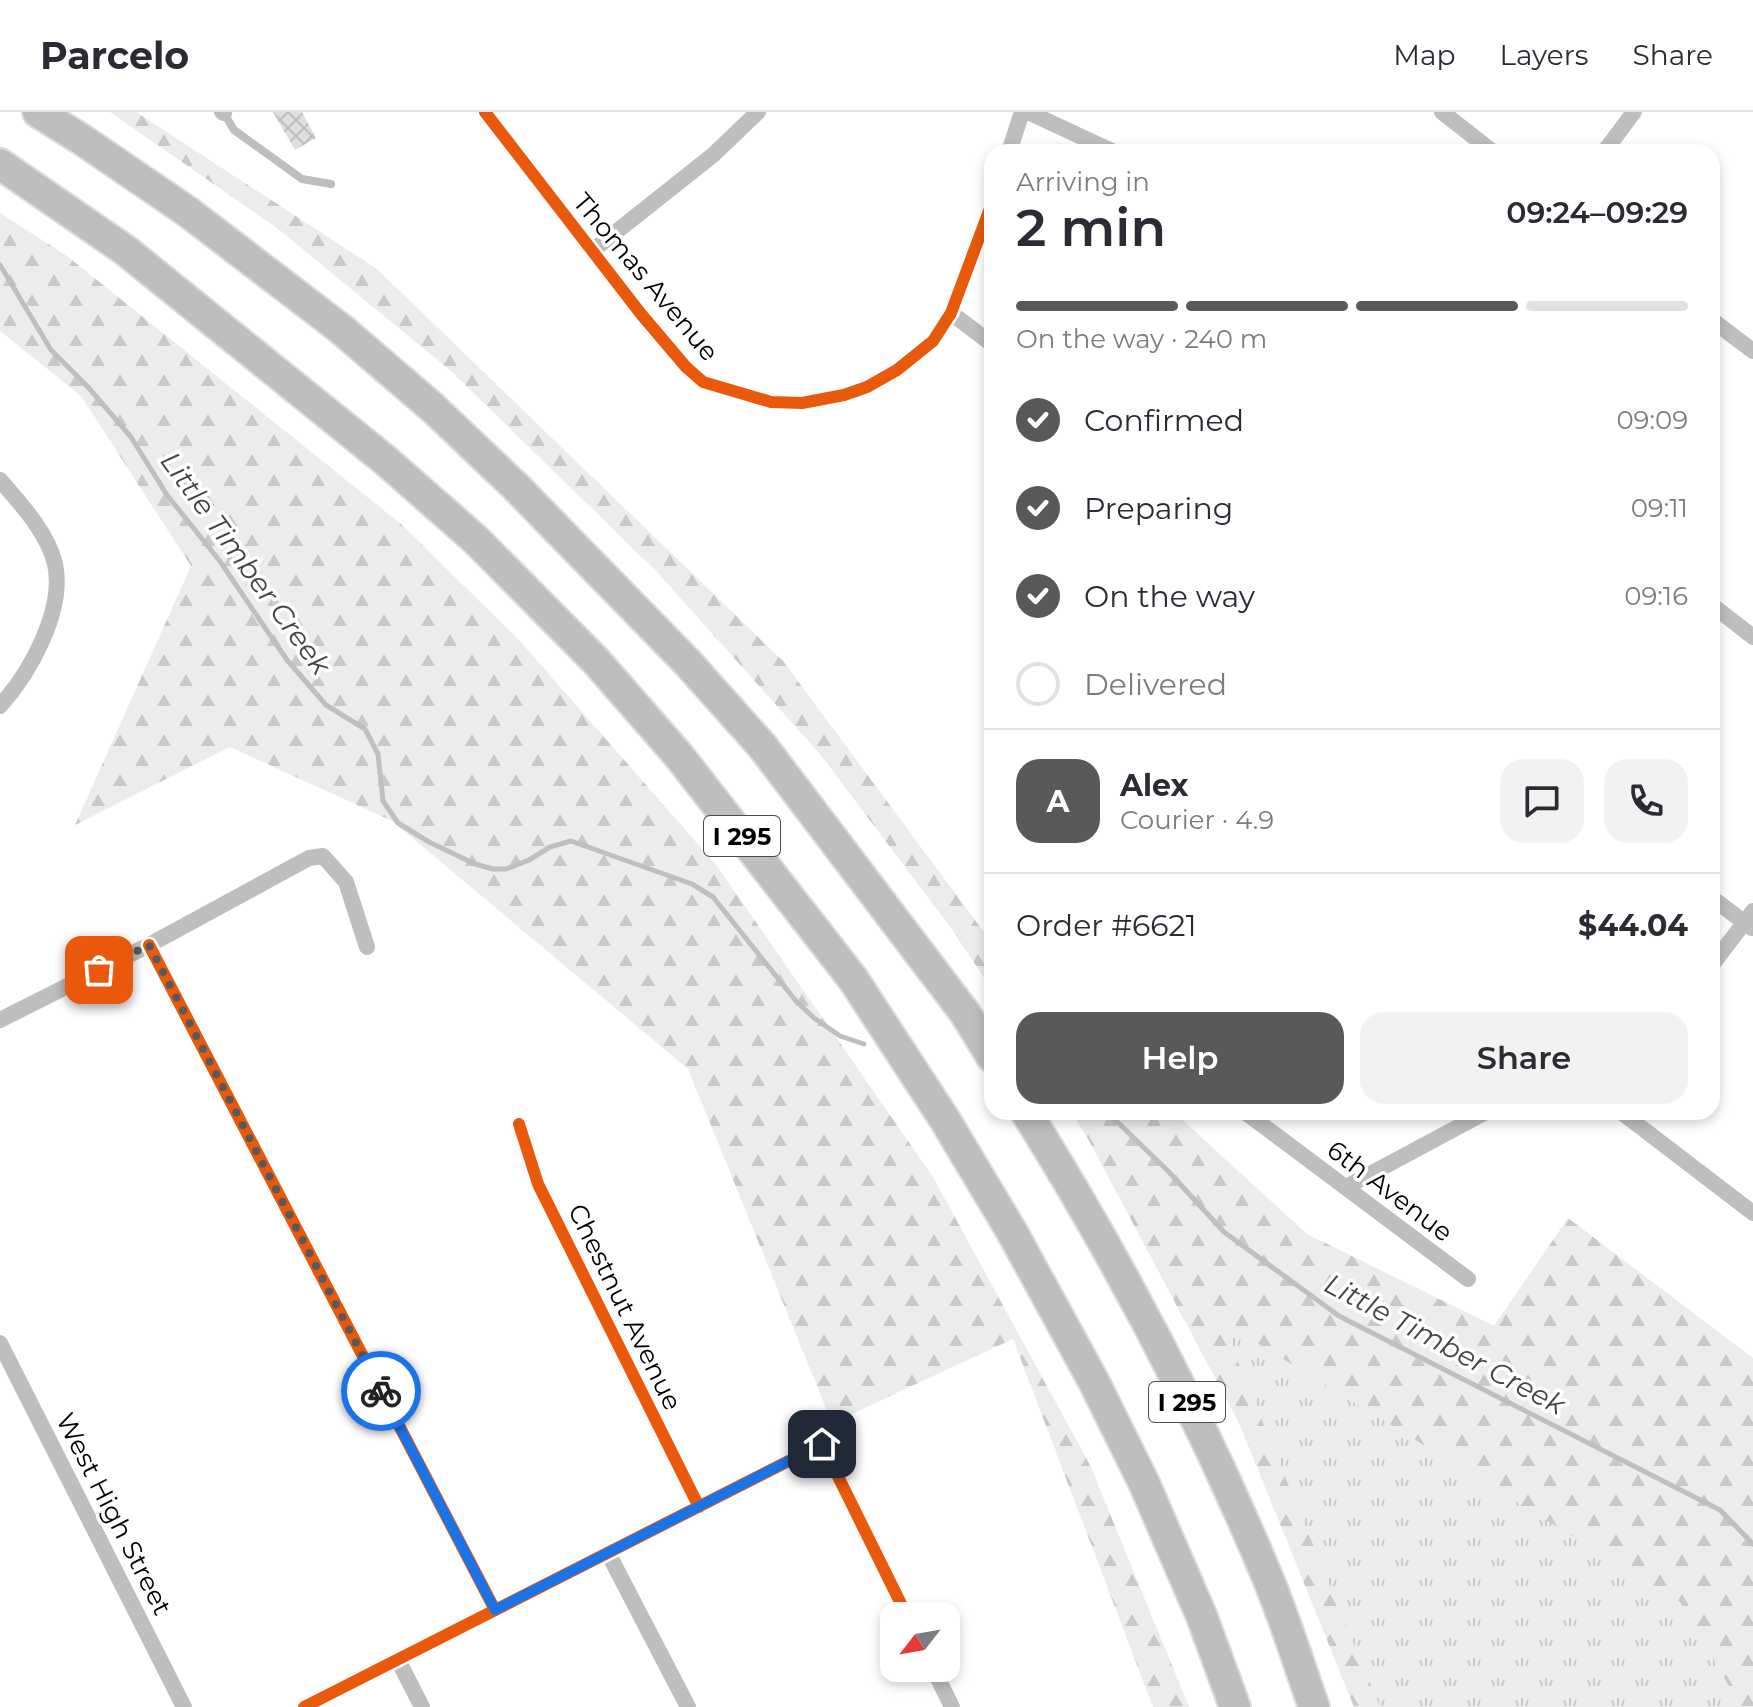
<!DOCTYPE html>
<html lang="en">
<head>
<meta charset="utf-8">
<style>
	:root { --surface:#fff; --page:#f2f2f3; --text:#2b2b33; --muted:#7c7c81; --line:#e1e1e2; --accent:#595959 }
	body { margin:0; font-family:Montserrat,sans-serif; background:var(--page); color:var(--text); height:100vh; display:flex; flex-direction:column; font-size:30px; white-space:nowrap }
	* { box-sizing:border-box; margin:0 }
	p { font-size:26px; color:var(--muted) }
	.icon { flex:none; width:44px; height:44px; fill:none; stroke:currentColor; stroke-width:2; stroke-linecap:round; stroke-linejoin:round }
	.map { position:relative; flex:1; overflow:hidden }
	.sheet { position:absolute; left:984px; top:32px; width:736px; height:976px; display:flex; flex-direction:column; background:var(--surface); border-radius:24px; box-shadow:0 4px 12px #0003 }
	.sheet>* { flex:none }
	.needle { width:52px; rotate:239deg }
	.fabs { position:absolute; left:880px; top:1490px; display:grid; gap:16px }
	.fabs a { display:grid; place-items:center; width:80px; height:80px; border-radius:16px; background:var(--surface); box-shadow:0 4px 12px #0003; font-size:40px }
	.pin { position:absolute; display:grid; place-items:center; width:68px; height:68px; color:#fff; margin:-34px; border-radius:16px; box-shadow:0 4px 12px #0006 }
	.courier { position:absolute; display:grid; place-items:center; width:80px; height:80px; margin:-40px; border:6px solid #1a73e8; border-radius:50%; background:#fff; color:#222; box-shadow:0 2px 10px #0007 }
	.overview em { font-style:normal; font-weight:600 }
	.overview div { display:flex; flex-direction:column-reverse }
	.overview { display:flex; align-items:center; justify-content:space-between; height:136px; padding:0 32px }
	h1 { font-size:52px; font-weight:600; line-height:60px }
	.bar { display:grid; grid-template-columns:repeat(4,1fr); gap:12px 8px; align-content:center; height:96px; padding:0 32px }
	.bar i { height:10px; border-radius:6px; background:var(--line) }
	.bar .current { background:var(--accent) }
	.bar p { grid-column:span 4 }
	.line { display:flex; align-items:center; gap:20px; padding:0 32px; border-top:2px solid var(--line) }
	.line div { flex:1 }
	.round { display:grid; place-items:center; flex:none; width:84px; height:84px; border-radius:24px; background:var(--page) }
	ol { padding:0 32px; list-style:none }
	li { display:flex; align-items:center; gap:24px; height:88px }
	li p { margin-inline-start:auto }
	li .icon { padding:8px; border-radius:50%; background:var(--accent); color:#fff; stroke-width:4 }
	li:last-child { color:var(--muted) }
	li i { width:44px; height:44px; border:4px solid var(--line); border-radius:50% }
	.cta { display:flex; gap:16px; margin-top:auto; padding:16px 32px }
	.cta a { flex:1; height:92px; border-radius:24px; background:var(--accent); color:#fff; font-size:32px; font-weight:600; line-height:92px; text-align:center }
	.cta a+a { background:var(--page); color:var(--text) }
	header { display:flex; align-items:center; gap:48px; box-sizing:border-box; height:112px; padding:0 40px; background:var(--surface); border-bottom:2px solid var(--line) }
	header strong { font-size:38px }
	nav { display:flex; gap:44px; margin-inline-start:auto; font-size:28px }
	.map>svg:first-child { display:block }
</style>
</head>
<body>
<header>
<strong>Parcelo</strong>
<nav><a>Map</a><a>Layers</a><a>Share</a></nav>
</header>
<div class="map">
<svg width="1753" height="1595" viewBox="0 0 1753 1595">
	<defs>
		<pattern id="forest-firs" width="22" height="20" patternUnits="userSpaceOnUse" patternTransform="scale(2)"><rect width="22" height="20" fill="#ececec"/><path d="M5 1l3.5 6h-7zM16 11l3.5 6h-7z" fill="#c9c9c9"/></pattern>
		<pattern id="park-tufts" width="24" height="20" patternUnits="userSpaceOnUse" patternTransform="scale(2)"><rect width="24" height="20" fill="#ececec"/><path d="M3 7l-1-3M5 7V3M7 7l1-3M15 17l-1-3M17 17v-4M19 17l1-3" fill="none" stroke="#c9c9c9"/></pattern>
		<pattern id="building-cross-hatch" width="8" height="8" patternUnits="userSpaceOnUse" patternTransform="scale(2)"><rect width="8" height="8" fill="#dfdfdf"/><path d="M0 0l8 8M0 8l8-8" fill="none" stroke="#bebebe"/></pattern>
	</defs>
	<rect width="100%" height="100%" fill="#fff"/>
	<!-- forest -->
	<path fill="url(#forest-firs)" d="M110 0H136L377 157 783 549 992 831V878L954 820 820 642 658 461 452 260 277 116Z
		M0 101 67 144 401 412 520 529 717 754 933 1065 1090 1353 1189 1595H1153L1013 1227 832 1311 688 957 392 709 230 635 75 713 191 454 81 284 0 219Z
		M1071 1000H1174L1307 1122 1494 1214 1568 1106 1753 1246V1595H1354L1240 1313 1087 1025Z"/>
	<!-- park -->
	<path fill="url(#park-tufts)" d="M1221 1209 1680 1490 1741 1595H1380Z"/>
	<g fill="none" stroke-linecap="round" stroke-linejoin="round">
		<!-- stream -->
		<path stroke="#bfbfbf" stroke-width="5" d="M0 153 51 238 88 275 131 325 167 383 219 448 287 548 326 593 365 617 378 642 383 689 398 711 429 730 475 752 493 757H506L529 748 550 735 571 729 692 772 713 785 796 889 814 906 840 924 864 932
			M1107 1000 1168 1059 1224 1120 1339 1204 1720 1398 1753 1432"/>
	</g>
	<!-- building -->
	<path fill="url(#building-cross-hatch)" d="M273 0H302L316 26 295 38Z"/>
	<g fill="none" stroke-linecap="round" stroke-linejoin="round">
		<!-- highway casing -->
		<g stroke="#dbdbdb" stroke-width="34">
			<path id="highway" d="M38 0 84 29 188 100 341 217 433 296 516 375 688 551 763 635 965 901 992 945
				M0 52 125 138 385 348 476 428 596 549 679 644 853 867 945 1008 1012 1120 1094 1270 1144 1371 1202 1505 1235 1595
				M1026 1000C1119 1149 1202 1307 1269 1469 1286 1510 1299 1553 1314 1595"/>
		</g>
		<!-- lane -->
		<path stroke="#bebebe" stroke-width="8" d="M224 1 234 18 302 67 331 72"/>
		<!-- street -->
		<path stroke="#bebebe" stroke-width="16" d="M222 0 224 1
			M485 0 641 202 686 255 703 270 771 290 802 291 844 283 867 275 897 258 933 229 951 201 992 91
			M1028 0 1114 40
			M1442 0 1493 40
			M1009 40 1022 0
			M1604 40 1634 0
			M592 139 713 43 758 0
			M951 201 992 232
			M1712 208 1753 239
			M0 368C20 391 48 421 55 452 65 498 30 561 0 594
			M1712 493 1753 525
			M1712 786 1752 816
			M149 833 495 1498
			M1712 853 1753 799
			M0 908 149 833 309 746 323 744 346 770 367 835
			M1245 1000 1468 1167
			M1621 1000 1753 1101
			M519 1012 538 1072 699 1395
			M1346 1075 1486 1000
			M0 1231 184 1595
			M608 1441 688 1595
			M398 1548 422 1595
			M933 1556 952 1595
			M304 1595 822 1332 907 1504"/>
		<!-- highway -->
		<use href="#highway" stroke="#bebebe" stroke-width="30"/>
		<!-- cycleway casing -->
		<g stroke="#fff" stroke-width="17">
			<path id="cycleway" d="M485 0 641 202 686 255 703 270 771 290 802 291 844 283 867 275 897 258 933 229 951 201 992 91
				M149 833 495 1498
				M519 1012 538 1072 699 1395
				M304 1595 822 1332 907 1504"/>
		</g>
		<!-- cycleway -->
		<use href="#cycleway" stroke="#e8590c" stroke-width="12"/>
	</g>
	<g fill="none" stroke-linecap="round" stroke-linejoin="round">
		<!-- done -->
		<path stroke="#595959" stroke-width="8" stroke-dasharray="0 14.4" d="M99 858 149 833 381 1279"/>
		<!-- route -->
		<path stroke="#1a73e8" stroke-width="10" d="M381 1279 495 1498 822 1332"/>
	</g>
	<g text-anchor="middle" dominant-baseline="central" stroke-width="7" stroke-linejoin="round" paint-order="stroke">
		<!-- shield labels -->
		<g fill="#fff" stroke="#4c4c4c" stroke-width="2">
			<rect x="704" y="704" width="76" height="40" rx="6"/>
			<rect x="1149" y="1270" width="76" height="40" rx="6"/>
		</g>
		<g font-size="24" font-weight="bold" fill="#000">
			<text x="742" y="724">I 295</text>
			<text x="1187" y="1290">I 295</text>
		</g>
		<!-- street labels -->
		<g font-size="26" fill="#000" stroke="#fff">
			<text transform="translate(646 165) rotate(50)">Thomas Avenue</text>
			<text transform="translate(1390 1079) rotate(37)">6th Avenue</text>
			<text transform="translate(625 1195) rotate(64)">Chestnut Avenue</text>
			<text transform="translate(114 1402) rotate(63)">West High Street</text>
		</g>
		<!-- water labels -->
		<g font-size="28" font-style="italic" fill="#444" stroke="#fff">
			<text transform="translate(246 451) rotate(54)">Little Timber Creek</text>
			<text transform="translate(1445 1232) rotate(28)">Little Timber Creek</text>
		</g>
	</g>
</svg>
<div class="fabs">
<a><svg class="needle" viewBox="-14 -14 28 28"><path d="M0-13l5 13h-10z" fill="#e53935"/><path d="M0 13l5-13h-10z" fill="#7c7c81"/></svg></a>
</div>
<div class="pin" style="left:99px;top:858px;background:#ea580c"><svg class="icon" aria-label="bag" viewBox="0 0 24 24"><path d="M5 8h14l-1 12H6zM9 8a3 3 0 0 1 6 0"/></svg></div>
<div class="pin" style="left:822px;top:1332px;background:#1f2937"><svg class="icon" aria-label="home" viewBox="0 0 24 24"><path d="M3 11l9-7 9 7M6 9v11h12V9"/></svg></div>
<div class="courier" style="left:381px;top:1279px"><svg class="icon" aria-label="bike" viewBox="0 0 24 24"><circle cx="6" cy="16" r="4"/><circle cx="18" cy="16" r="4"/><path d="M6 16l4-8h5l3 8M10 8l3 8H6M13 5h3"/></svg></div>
<section class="sheet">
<div class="overview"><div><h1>2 min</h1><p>Arriving in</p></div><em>09:24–09:29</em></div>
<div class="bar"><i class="current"></i><i class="current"></i><i class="current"></i><i></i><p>On the way · 240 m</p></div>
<ol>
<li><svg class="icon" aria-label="check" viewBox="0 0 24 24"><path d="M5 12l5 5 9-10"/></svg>Confirmed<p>09:09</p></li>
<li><svg class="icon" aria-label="check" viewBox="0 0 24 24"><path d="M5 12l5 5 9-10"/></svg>Preparing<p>09:11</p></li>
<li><svg class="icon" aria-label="check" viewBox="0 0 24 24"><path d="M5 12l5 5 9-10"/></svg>On the way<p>09:16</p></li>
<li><i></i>Delivered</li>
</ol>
<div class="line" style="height:144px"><b class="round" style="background:var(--accent);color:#fff">A</b><div><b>Alex</b><p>Courier · 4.9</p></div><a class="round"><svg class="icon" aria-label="chat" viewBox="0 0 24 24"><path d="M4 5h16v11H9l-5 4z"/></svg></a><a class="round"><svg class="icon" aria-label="phone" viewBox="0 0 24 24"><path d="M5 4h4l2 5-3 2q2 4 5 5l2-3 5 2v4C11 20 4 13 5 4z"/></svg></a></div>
<div class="line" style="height:104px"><div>Order #6621</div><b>$44.04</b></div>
<div class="cta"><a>Help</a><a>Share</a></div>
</section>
</div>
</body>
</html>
